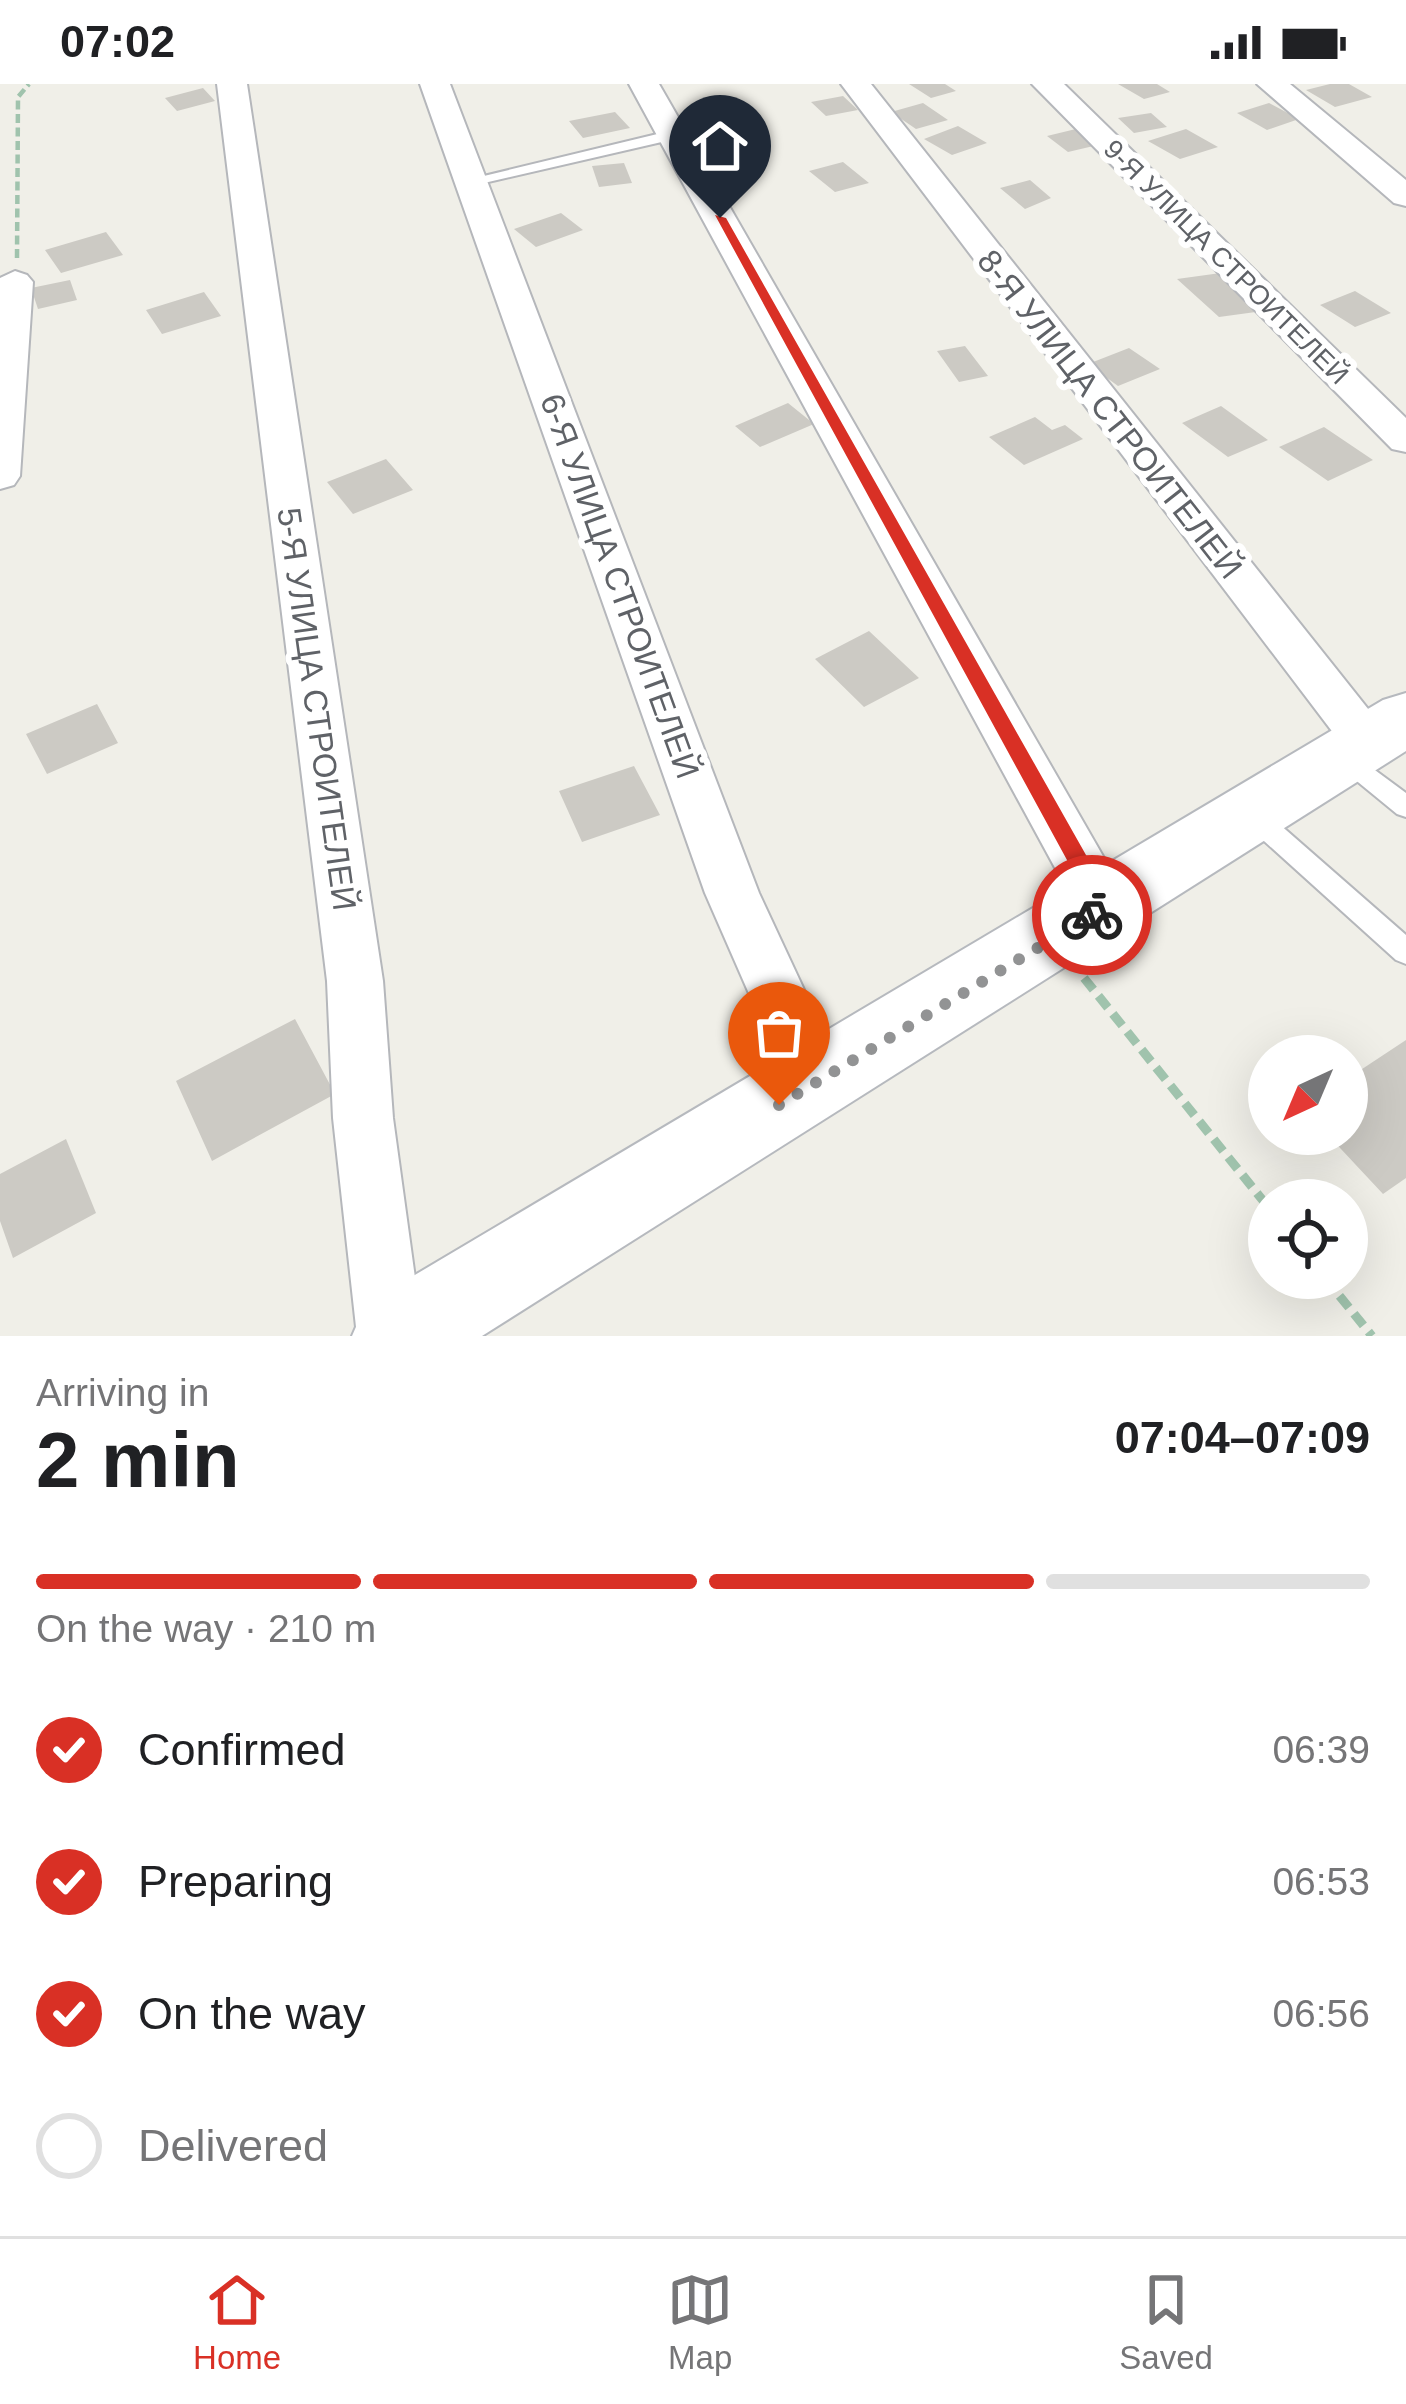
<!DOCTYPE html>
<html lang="en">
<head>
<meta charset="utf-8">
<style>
	:root { --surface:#fff; --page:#f6f6f6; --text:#202124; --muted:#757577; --line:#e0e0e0; --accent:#d93025 }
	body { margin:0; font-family:Helvetica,sans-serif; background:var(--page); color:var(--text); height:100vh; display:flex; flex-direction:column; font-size:45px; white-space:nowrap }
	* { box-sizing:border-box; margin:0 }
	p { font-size:39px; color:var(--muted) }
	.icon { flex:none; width:66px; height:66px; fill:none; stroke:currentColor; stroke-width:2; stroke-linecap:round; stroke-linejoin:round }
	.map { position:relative; height:1252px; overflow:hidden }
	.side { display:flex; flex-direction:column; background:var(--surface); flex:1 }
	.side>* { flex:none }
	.needle { width:78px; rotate:224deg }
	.controls { position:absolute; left:1248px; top:951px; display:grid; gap:24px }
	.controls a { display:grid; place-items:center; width:120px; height:120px; border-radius:50%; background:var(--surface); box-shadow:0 12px 48px #0002; font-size:60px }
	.pin { position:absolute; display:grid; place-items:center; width:102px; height:102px; color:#fff; margin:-123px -51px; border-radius:50% 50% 50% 0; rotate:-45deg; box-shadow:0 0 12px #0007 }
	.pin .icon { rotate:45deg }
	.courier { position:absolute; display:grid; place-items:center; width:120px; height:120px; margin:-60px; border:9px solid #d93025; border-radius:50%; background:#fff; color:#222; box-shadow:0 3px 15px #0007 }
	.head em { font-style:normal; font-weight:700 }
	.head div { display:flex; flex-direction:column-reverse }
	.head { display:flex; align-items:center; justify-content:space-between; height:204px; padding:0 36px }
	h1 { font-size:78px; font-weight:700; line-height:90px }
	.bar { display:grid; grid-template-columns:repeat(4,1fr); gap:18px 12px; align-content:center; height:144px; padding:0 36px }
	.bar i { height:15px; border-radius:9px; background:var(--line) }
	.bar .selected { background:var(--accent) }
	.bar p { grid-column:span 4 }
	ol { padding:0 36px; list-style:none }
	li { display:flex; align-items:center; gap:36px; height:132px }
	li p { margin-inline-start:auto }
	li .icon { padding:12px; border-radius:50%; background:var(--accent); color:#fff; stroke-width:4 }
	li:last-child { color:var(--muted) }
	li i { width:66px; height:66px; border:6px solid var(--line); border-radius:50% }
	.status { display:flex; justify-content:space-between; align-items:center; height:84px; padding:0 60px; background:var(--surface); direction:ltr }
	.status svg { height:33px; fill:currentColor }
	.tabs { display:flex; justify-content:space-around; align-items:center; height:168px; border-top:3px solid var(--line); background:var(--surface); font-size:33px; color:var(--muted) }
	.tabs a { display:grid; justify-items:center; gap:6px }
	.tabs .selected { color:var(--accent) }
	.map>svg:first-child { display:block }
</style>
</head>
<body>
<div class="status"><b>07:02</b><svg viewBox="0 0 49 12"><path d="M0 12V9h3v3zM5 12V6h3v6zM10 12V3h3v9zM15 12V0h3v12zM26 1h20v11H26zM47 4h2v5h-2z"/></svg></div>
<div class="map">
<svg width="1406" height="1252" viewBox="0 0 1406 1252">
	<rect width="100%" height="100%" fill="#f0efe8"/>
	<!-- building -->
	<path fill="#cccac4" d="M909 0H945L956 7 931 14Z
		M1118 0H1157L1170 8 1144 15Z
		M1330 0H1349L1372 13 1335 23 1306 6Z
		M203 4 215 17 177 27 165 14Z
		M843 12 858 26 826 32 811 18Z
		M923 19 948 36 916 45 891 28Z
		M1269 19 1299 35 1267 46 1237 29Z
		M615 28 630 44 583 54 569 37Z
		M1151 29 1167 43 1134 49 1118 34Z
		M720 39 740 60 704 68 684 47Z
		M958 42 987 59 952 71 924 55Z
		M1080 44 1102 60 1068 68 1047 52Z
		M1186 45 1218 63 1180 75 1148 57Z
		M843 78 869 99 835 108 809 87Z
		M624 79 632 99 599 103 592 82Z
		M1030 96 1051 114 1025 125 1000 104Z
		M561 129 583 146 536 163 514 145Z
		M106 148 123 171 61 189 45 166Z
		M1228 188 1263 227 1219 233 1177 195Z
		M70 196 77 216 38 225 31 204Z
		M1355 207 1391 229 1355 243 1320 221Z
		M204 208 221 232 162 250 146 226Z
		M965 262 988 292 959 298 937 267Z
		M1129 264 1160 285 1118 302 1088 280Z
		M788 319 814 340 760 363 735 342Z
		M1221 322 1268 356 1228 373 1182 339Z
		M1035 333 1052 346 1065 341 1083 355 1024 381 989 353Z
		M1324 343 1373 376 1328 397 1279 363Z
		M386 375 413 406 353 430 327 398Z
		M869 547 919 594 864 623 815 575Z
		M97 620 118 659 47 690 26 650Z
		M634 682 660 731 582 758 559 707Z
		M295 935 335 1010 212 1077 176 997Z
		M1406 956V1094L1383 1110 1327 1050H1347V995Z
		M66 1055 96 1129 13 1174 0 1137V1090Z"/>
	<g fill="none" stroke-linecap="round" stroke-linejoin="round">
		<!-- service casing -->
		<g stroke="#b5b7bb" stroke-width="4">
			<path id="service" d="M674 46 679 48V54L471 102 463 97Z
				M1345 664 1406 709V733L1397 730 1336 680 1333 673 1336 666Z
				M1252 721 1261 724 1406 851V880L1396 876 1243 738 1239 731 1243 724Z"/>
		</g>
		<!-- minor casing -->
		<g stroke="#b5b7bb" stroke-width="4">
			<path id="minor" d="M217 0H247L383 897 393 1034 423 1252H357L333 1034 327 897Z
				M420 0H450L759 809 847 998 838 1017 817 1025 796 1017 705 809Z
				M629 0H659L1123 807 1131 823 1123 839 1104 846 1085 839Z
				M841 0H871L1384 645 1391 658 1384 671 1367 677 1350 671Z
				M1032 0H1064L1406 334V368L1392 365Z
				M1257 0H1290L1406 96V122L1394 119Z
				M15 187 27 191 33 198 20 392 14 401 0 405V194Z"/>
		</g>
		<!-- secondary casing -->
		<g stroke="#b6b9be" stroke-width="4">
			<path id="secondary" d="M1406 609V667L482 1252H352L366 1220 1383 616Z"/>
		</g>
		<!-- path-far1 -->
		<path stroke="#a0c3ad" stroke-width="4.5" stroke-dasharray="9 4.5" stroke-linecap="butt" d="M17 174 18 13 29 0"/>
		<!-- path -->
		<path stroke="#a0c3ad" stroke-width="9" stroke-dasharray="15 8" stroke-linecap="butt" d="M1084 894 1269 1124
			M1325 1194 1372 1252"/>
		<!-- service -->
		<use href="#service" fill="#fff" fill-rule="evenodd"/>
		<!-- minor -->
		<use href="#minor" fill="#fff" fill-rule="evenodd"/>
		<!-- secondary -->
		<use href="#secondary" fill="#fff" fill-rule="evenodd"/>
	</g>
	<!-- route -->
	<path fill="#d93025" d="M715 131 726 134 1112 817V830L1092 840 1085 837 1081 831 1091 820Z"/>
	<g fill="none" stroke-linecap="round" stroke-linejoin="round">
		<!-- done -->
		<path stroke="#929394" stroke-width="12" stroke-dasharray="0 21.6" d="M779 1021 1092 831"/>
	</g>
	<g text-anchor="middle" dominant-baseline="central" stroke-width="12" stroke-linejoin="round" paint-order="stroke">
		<!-- far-street labels -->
		<g font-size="27" fill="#5f6267" stroke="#fff">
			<text transform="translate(1226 178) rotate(45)">9-Я УЛИЦА СТРОИТЕЛЕЙ</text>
		</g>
		<!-- street labels -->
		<g font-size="33" fill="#5f6267" stroke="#fff">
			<text transform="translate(1110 330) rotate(52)">8-Я УЛИЦА СТРОИТЕЛЕЙ</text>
			<text transform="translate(620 502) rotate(70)">6-Я УЛИЦА СТРОИТЕЛЕЙ</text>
			<text transform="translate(317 625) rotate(82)">5-Я УЛИЦА СТРОИТЕЛЕЙ</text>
		</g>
	</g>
</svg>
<div class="controls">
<a><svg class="needle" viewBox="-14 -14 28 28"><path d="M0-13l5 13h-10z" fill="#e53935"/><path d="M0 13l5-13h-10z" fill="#757577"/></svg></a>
<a><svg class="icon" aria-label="locate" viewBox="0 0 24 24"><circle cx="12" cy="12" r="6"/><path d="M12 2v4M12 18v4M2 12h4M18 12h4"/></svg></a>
</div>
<div class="pin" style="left:779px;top:1021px;background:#ea580c"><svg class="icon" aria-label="bag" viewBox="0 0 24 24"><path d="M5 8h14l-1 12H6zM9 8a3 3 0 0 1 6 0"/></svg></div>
<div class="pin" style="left:720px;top:134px;background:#1f2937"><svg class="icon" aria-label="home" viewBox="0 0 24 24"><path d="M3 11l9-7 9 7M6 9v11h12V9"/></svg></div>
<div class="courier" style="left:1092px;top:831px"><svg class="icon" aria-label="bike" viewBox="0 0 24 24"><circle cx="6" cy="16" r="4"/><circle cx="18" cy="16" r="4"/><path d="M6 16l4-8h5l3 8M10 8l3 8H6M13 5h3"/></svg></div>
</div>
<section class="side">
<div class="head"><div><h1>2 min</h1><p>Arriving in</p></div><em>07:04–07:09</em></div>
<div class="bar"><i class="selected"></i><i class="selected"></i><i class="selected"></i><i></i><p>On the way · 210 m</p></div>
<ol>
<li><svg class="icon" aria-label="check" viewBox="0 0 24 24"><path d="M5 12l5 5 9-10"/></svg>Confirmed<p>06:39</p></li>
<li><svg class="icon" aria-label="check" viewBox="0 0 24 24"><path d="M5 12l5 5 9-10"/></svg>Preparing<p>06:53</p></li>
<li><svg class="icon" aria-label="check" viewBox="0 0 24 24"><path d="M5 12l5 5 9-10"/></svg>On the way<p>06:56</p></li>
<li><i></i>Delivered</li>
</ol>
</section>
<nav class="tabs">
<a class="selected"><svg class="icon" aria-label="home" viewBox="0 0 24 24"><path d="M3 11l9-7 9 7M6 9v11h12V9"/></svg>Home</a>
<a><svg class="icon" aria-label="map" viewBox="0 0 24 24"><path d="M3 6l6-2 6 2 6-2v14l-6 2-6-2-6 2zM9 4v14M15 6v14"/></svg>Map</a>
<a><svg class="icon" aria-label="saved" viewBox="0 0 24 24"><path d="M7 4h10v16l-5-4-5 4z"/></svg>Saved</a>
</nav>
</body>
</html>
